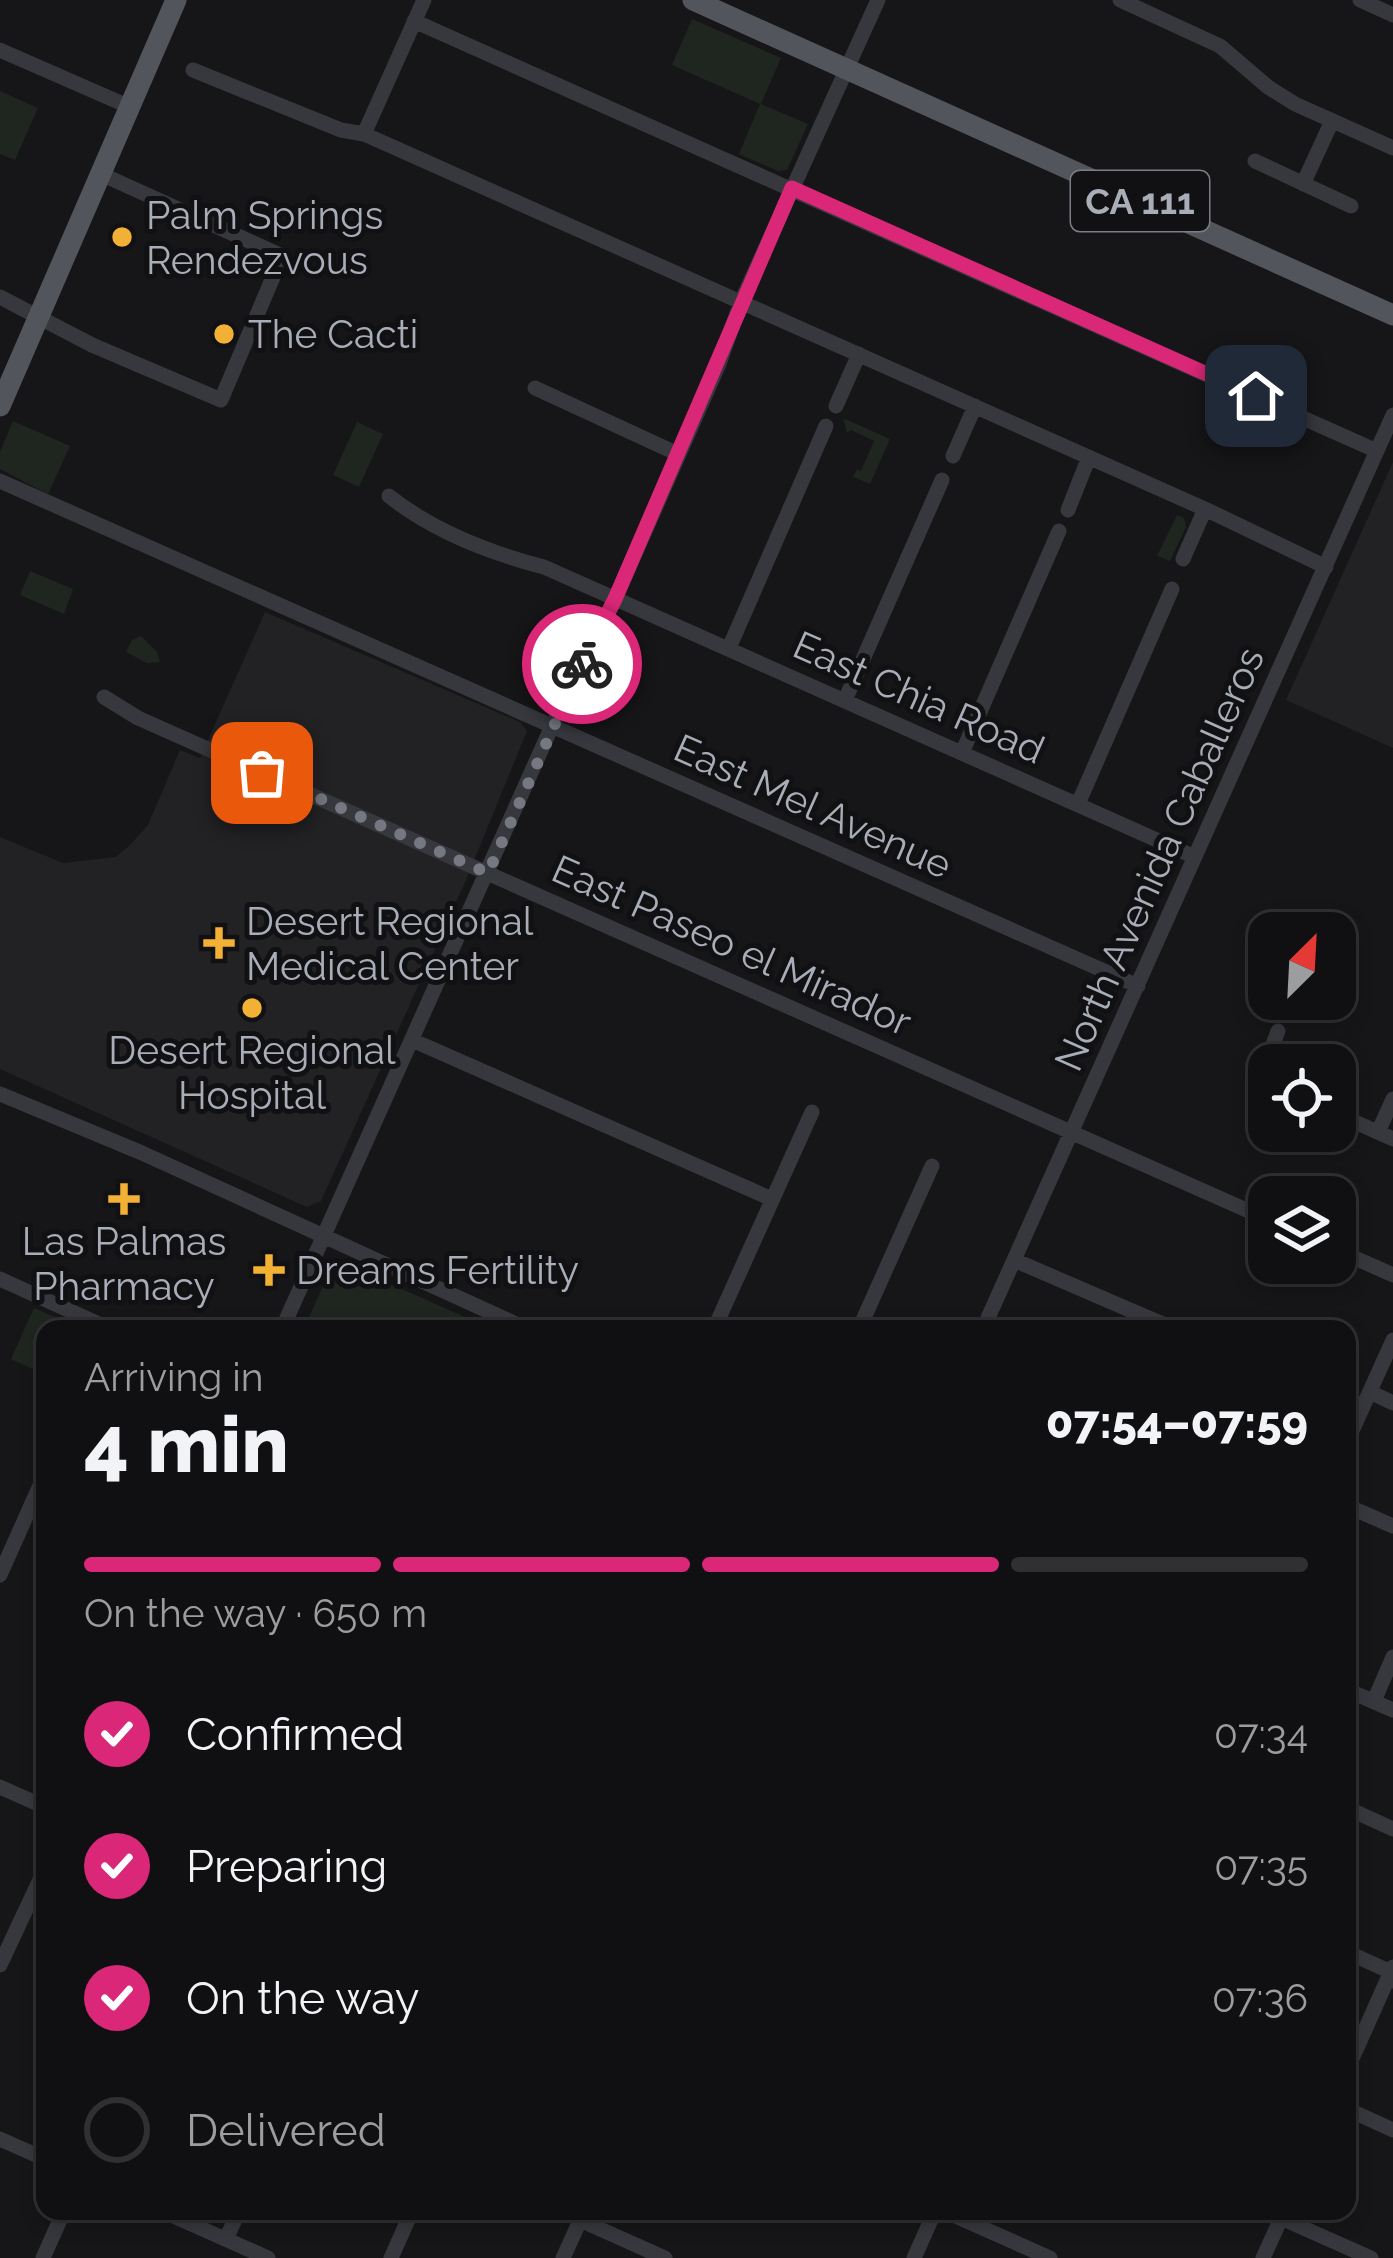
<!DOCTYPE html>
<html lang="en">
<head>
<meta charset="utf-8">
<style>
	:root { --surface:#101012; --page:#1e1e20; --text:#f1f3f6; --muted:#9c9d9f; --line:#303032; --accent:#db2777 }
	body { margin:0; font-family:Raleway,sans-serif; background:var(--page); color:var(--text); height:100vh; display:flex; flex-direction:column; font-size:45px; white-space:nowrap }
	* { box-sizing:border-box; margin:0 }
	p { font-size:39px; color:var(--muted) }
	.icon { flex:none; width:66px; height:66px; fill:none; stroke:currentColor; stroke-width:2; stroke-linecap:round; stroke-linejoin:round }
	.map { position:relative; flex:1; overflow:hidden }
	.side { position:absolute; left:36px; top:1320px; width:1320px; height:900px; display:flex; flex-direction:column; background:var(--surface); border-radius:24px; box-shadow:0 6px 18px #0003,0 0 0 3px var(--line) }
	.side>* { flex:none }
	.needle { width:78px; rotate:24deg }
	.buttons { position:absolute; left:1248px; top:912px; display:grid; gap:24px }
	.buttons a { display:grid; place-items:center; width:108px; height:108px; border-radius:24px; background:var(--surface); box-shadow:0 6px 18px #0003,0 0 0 3px var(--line); font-size:60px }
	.pin { position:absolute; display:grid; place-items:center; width:102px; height:102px; color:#fff; margin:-51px; border-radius:24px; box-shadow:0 6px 18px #0006 }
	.courier { position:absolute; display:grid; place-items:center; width:120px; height:120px; margin:-60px; border:9px solid #db2777; border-radius:50%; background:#fff; color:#222; box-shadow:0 3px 15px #0007 }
	.summary em { font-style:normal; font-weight:800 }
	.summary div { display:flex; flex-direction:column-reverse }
	.summary { display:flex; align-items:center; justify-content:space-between; height:204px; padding:0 48px }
	h1 { font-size:78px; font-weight:800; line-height:90px }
	.bar { display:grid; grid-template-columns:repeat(4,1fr); gap:18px 12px; align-content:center; height:144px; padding:0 48px }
	.bar i { height:15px; border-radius:9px; background:var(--line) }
	.bar .on { background:var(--accent) }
	.bar p { grid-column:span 4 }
	ol { padding:0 48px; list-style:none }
	li { display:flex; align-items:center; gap:36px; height:132px }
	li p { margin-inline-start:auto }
	li .icon { padding:12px; border-radius:50%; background:var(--accent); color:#fff; stroke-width:4 }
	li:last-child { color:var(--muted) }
	li i { width:66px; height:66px; border:6px solid var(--line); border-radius:50% }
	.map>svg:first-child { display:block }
</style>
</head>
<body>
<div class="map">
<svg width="1393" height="2258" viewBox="0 0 1393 2258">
	<rect width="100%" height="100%" fill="#161618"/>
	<!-- built -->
	<path fill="#222225" d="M1393 462V748L1286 700Z
		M265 612 520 722 527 731 466 880 321 1201 307 1207 0 1069V837L63 863 116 857 130 845 148 825 180 750 200 758Z"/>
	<!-- green -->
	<path fill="#1e261f" d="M692 19 781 58 761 104 808 124 787 170 778 171 739 154 760 104 672 65Z
		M0 91 38 108 15 160 0 154Z
		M843 418 890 439 870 484 853 477 857 469 861 471 874 441 851 430 847 433Z
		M13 421 70 446 48 494 0 469V452Z
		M357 422 383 434 359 487 333 475Z
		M1177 515 1184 518 1186 527 1170 561 1157 556Z
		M30 571 73 589 64 614 20 595Z
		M141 636 157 652 160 662 147 663 126 652 132 640Z
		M341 1262 492 1329H304L332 1265Z
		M34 1308 60 1319 55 1329H45V1352L37 1371 11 1359Z"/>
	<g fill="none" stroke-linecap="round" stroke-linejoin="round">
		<!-- minor -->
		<path stroke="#37383d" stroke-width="15" d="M1120 0 1220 46 1268 87 1295 104 1393 148
			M1360 0 1393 15
			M414 21 1377 451
			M0 50 130 107
			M193 70 341 130 364 134 1205 509 1326 567
			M364 134 424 0
			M1255 161 1351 206
			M1303 184 1332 121
			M0 297 92 345 221 400 282 256 101 174
			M535 388 678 454
			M836 406 859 354
			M953 456 975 406
			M0 481 1138 986
			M389 496C433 531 490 553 544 567L1195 857
			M1068 510 1089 457
			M1183 559 1205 509
			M729 648 826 426
			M104 697 138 718 1269 1220
			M845 700 942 480
			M962 753 1059 531
			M1078 804 1172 589
			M412 1040 772 1199
			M1269 1079 1265 1066 1278 1031
			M0 1094 142 1153 527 1329
			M1335 1113 1393 1139
			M1378 1132 1393 1099
			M1335 1249 1393 1275
			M1014 1260 1174 1329
			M0 1279 110 1329
			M282 1329 552 726 615 599 719 364 741 302 878 0
			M714 1329 812 1112
			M859 1329 932 1166
			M983 1329 1393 415
			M1370 1392 1393 1403
			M1347 1442 1393 1340
			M1347 1506 1393 1526
			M0 1575 45 1474
			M1347 1690 1393 1710
			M1374 1701 1393 1657
			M0 1787 45 1807
			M1347 1808 1393 1829
			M1347 1952 1391 1972 1393 1981
			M0 1965 45 1869
			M1347 2070 1393 1967
			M1347 2109 1393 2130
			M0 2139 45 2159
			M162 2211 268 2258
			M944 2211 1050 2258
			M1281 2218 1371 2258
			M580 2220 665 2258
			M226 2239 239 2211
			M43 2258 64 2211
			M391 2258 412 2211
			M563 2258 583 2214
			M914 2258 935 2211
			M1263 2258 1283 2214"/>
		<!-- major -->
		<path stroke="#53555c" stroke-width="21" d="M693 0 1393 315
			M0 406 176 0"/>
	</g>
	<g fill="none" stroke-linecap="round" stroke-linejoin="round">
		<!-- done -->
		<path stroke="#757880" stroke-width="12" stroke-dasharray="0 21.6" d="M262 773 488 873 582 664"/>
		<!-- route -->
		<path stroke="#db2777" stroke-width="15" d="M582 664 615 599 792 188 1256 396"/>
	</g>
	<!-- markers -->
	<g fill="#f2b134" stroke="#111113" stroke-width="4.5">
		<circle cx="122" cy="237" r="12"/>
		<circle cx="224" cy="334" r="12"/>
		<path d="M213 925h12v12h12v12h-12v12h-12v-12h-12v-12h12z"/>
		<circle cx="252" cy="1008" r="12"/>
		<path d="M118 1181h12v12h12v12h-12v12h-12v-12h-12v-12h12z"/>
		<path d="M263 1252h12v12h12v12h-12v12h-12v-12h-12v-12h12z"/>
	</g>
	<g text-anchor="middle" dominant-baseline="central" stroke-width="10" stroke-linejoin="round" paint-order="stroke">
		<!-- shield labels -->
		<rect fill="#111113" stroke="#7b7e86" stroke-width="3" x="1071" y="171" width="138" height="60" rx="9"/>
		<g font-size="36" font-weight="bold" fill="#a8adb8">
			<text x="1140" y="201">CA 111</text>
		</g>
		<!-- poi labels -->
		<g font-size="39" fill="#a8adb8" stroke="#111113" text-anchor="start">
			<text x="146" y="215">Palm Springs<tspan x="146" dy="45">Rendezvous</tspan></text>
			<text x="248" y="334">The Cacti</text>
			<text x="246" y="921">Desert Regional<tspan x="246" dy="45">Medical Center</tspan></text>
			<text x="252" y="1050" text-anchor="middle">Desert Regional<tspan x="252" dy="45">Hospital</tspan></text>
			<text x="124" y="1241" text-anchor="middle">Las Palmas<tspan x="124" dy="45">Pharmacy</tspan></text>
			<text x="296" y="1270">Dreams Fertility</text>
		</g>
		<!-- street labels -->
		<g font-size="39" fill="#a8adb8" stroke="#111113">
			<text transform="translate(919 697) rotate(24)">East Chia Road</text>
			<text transform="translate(813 806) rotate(24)">East Mel Avenue</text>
			<text transform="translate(1159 859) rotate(-66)">North Avenida Caballeros</text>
			<text transform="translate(732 945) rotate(24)">East Paseo el Mirador</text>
		</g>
	</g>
</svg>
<div class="buttons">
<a><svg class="needle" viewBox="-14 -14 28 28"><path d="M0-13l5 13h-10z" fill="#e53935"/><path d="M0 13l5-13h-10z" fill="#9c9d9f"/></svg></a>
<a><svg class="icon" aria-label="locate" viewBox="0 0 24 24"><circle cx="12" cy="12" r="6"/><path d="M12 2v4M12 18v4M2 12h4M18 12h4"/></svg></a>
<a><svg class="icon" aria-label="layers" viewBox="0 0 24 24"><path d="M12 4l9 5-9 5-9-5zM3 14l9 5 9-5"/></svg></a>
</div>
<div class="pin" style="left:262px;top:773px;background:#ea580c"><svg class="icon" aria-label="bag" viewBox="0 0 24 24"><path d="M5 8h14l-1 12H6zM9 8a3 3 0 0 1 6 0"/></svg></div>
<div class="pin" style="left:1256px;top:396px;background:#1f2937"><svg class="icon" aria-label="home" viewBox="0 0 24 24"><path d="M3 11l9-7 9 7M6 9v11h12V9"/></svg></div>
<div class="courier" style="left:582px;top:664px"><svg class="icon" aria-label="bike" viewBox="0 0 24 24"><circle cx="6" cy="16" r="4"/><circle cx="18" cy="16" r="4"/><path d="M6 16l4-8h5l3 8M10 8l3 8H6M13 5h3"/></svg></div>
<section class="side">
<div class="summary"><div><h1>4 min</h1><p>Arriving in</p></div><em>07:54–07:59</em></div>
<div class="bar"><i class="on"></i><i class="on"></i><i class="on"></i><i></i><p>On the way · 650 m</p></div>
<ol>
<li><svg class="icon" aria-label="check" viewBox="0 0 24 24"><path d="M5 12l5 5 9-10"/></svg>Confirmed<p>07:34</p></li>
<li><svg class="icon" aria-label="check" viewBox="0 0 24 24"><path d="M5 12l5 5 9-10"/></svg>Preparing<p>07:35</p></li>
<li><svg class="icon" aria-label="check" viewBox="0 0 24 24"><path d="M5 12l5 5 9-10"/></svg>On the way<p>07:36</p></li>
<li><i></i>Delivered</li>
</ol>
</section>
</div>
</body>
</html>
